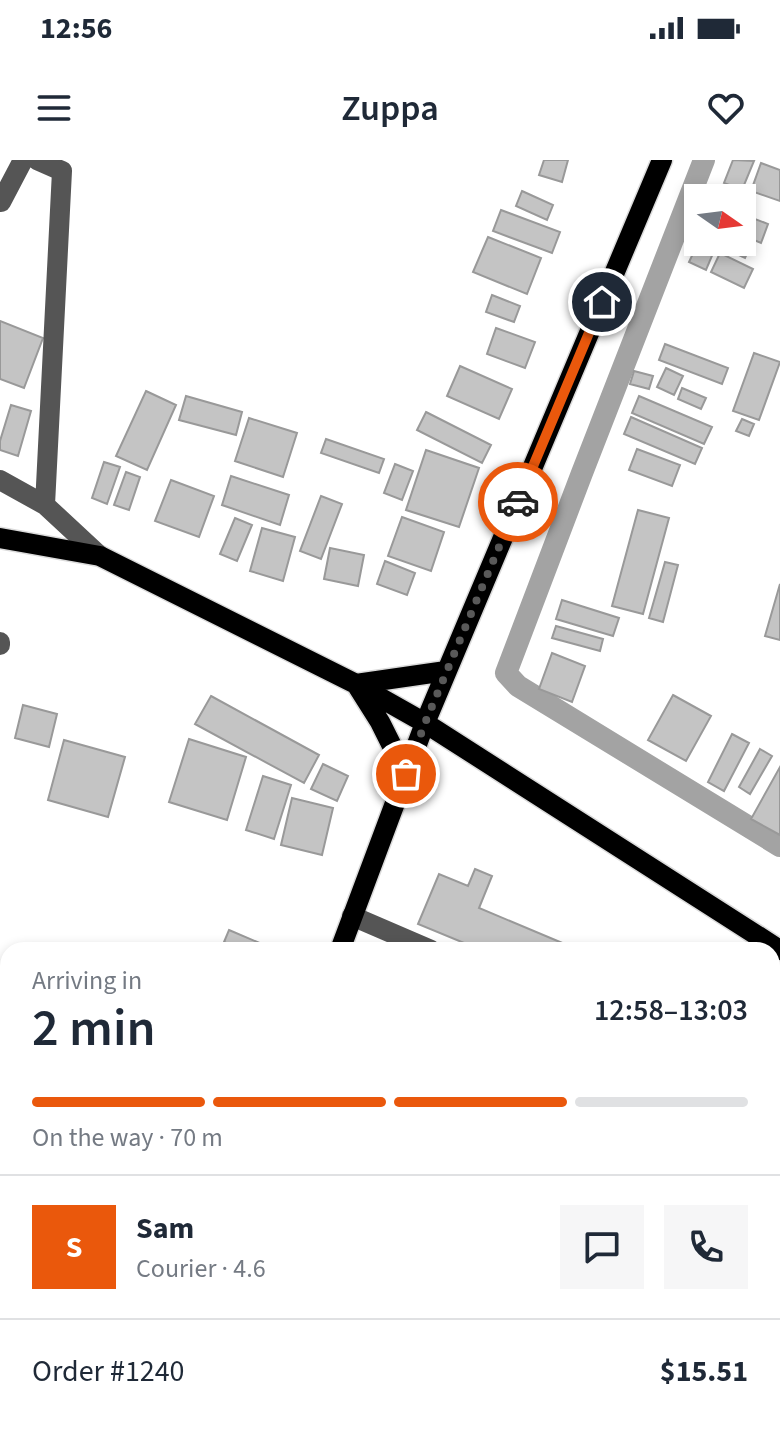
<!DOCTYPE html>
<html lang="en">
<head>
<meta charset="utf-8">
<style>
	:root { --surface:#fff; --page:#f6f6f7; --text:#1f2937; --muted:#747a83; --line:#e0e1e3; --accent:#ea580c }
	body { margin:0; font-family:"Source Sans 3",sans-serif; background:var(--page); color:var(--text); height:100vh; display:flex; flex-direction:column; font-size:30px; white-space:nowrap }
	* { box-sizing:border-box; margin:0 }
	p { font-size:26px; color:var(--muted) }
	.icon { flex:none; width:44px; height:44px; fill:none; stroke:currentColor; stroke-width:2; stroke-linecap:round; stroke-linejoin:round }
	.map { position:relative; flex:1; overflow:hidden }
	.drawer { position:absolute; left:0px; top:782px; width:780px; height:496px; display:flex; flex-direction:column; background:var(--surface); border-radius:24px 24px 0 0; box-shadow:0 4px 12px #0003 }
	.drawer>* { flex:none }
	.needle { width:52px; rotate:104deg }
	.controls { position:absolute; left:684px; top:24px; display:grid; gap:16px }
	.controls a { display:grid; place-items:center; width:72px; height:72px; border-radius:0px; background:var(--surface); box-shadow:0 4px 12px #0003; font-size:40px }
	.pin { position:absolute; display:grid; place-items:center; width:68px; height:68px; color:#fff; margin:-34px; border:4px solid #fff; border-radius:50%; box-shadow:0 2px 8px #0007 }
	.courier { position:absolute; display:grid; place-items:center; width:80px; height:80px; margin:-40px; border:6px solid #ea580c; border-radius:50%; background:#fff; color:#222; box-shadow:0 2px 10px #0007 }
	.headline em { font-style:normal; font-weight:600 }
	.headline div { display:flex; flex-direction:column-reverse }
	.headline { display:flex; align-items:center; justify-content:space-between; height:136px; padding:0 32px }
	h1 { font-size:52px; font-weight:600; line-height:60px }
	.bar { display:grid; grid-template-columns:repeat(4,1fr); gap:12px 8px; align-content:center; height:96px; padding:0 32px }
	.bar i { height:10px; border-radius:6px; background:var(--line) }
	.bar .current { background:var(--accent) }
	.bar p { grid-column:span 4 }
	.line { display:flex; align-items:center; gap:20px; padding:0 32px; border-top:2px solid var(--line) }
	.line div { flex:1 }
	.round { display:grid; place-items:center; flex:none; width:84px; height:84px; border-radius:0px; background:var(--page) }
	.status { display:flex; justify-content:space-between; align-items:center; height:56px; padding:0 40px; background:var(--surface); direction:ltr }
	.status svg { height:22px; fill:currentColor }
	header { display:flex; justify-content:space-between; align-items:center; height:104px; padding:0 32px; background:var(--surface); font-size:36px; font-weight:600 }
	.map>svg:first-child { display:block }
</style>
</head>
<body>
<div class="status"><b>12:56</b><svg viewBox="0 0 49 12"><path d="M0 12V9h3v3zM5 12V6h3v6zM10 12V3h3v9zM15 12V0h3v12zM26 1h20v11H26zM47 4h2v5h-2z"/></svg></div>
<header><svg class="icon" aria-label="menu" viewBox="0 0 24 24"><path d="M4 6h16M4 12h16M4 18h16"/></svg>Zuppa<svg class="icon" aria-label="heart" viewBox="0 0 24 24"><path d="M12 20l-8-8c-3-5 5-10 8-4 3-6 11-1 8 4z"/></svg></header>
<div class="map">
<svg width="780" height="1278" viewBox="0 0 780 1278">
	<rect width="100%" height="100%" fill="#fff"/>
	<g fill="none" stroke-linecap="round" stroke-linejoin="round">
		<!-- canal -->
		<path stroke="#a3a3a3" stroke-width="22" d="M704 0 582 313 506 513 518 526 780 686"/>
	</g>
	<!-- building -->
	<path fill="#c4c4c4" stroke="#999" stroke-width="2" d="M544 0H568L562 22 539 15Z
		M733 0 754 1 742 30 724 23Z
		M761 3 780 10V41L751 31Z
		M522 31 553 45 547 60 516 46Z
		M501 50 560 72 552 93 493 71Z
		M742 54 768 64 761 83 742 75Z
		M488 77 541 98 527 134 473 112Z
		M732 82 749 89 745 98 728 90Z
		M698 83 714 91 706 110 689 102Z
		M720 93 753 109 744 128 711 112Z
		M492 135 520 146 514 162 486 152Z
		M0 161 43 178 24 228 0 219Z
		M496 168 535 182 525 208 487 194Z
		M665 184 728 208 722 224 659 200Z
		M754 193 780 202 759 260 733 251Z
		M460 206 512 229 499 259 447 236Z
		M666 208 683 216 674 235 657 227Z
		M634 211 653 216 649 229 630 224Z
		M682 228 706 238 701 249 678 239Z
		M146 231 176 245 147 310 116 296Z
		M186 236 242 252 236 275 179 260Z
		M639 236 712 267 704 284 632 253Z
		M11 245 31 251 18 296 0 290V281Z
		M426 252 491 285 482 303 417 270Z
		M631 257 702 288 695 304 624 274Z
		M249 258 297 273 283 317 235 301Z
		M742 259 754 264 749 276 736 271Z
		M326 279 384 299 379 313 321 293Z
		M637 289 680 305 672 326 629 310Z
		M426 290 479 308 459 367 406 350Z
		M104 302 120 307 107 344 92 338Z
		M395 304 413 311 402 340 384 333Z
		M126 312 140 317 129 350 114 345Z
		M231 316 289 335 280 365 222 345Z
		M171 320 214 336 199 377 155 361Z
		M321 336 342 344 321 399 300 391Z
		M638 350 669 358 643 454 612 446Z
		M402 357 444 372 431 411 388 396Z
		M235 358 252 365 237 401 220 394Z
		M262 368 295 377 283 421 250 411Z
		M330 388 364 395 358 426 324 419Z
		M385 401 415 413 407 435 377 424Z
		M665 402 678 405 663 462 649 458Z
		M780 424V480L765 476Z
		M562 440 619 458 613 476 556 459Z
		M556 466 603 479 600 491 552 478Z
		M552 493 585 506 572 542 539 529Z
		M673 535 711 556 686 601 648 580Z
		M211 536 319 595 304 623 195 564Z
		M23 545 57 554 49 587 15 578Z
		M732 574 749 583 724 631 708 622Z
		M189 579 246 597 227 660 169 642Z
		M64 580 125 597 108 657 48 640Z
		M760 589 772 596 750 634 739 627Z
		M323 604 348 616 337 641 311 629Z
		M780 607V675L751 659Z
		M263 616 291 625 274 679 246 670Z
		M292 638 333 648 322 695 281 685Z
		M475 709 492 716 479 748 579 790H481L418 764 439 714 468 726Z
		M229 770 276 790H242L224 782Z
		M772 995 780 999V1009L772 1028Z
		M772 1081 780 1084V1104L772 1101Z
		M8 1111V1149L0 1146V1132Z
		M772 1165 780 1168V1174L772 1194Z
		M780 1192V1211L773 1207Z
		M772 1261 780 1265 777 1278H764L768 1270H772Z
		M51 1270H118L115 1278H75Z
		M234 1270H266L263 1278H231Z
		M413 1270H445L442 1278H428L412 1273Z
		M452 1270H484L481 1278H448Z
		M494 1270H525L522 1278H491Z
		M676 1270H691L688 1278H673Z
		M707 1270H722L719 1278 704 1277Z
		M729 1270H743L740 1278H725Z
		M748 1270H762L759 1278H745Z"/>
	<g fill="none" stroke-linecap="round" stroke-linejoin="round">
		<!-- major casing -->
		<g stroke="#dbdbdb" stroke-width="23">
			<path id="major" d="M0 378 100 396 356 524 425 563 780 790
				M406 614 380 562 356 524 446 511
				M340 790 425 563 662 0
				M157 1278 160 1270"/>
		</g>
		<!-- minor -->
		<path stroke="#555" stroke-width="20" d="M37 0 62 11 45 345
			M1 42 23 0
			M0 320 45 345 100 396
			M0 485V482
			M352 756 431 790
			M772 947 780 951
			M0 1087 8 1090
			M772 1222 780 1225"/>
		<!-- major -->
		<use href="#major" stroke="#000" stroke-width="20"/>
	</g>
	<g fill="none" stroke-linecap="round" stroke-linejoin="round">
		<!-- done -->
		<path stroke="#595959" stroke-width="8" stroke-dasharray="0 14.4" d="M406 614 425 563 518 342"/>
		<!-- route -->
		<path stroke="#ea580c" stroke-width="10" d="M518 342 602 142"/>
	</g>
</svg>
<div class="controls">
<a><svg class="needle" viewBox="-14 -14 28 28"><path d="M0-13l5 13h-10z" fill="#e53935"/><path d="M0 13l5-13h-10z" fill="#747a83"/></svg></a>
</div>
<div class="pin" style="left:406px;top:614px;background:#ea580c"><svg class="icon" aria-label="bag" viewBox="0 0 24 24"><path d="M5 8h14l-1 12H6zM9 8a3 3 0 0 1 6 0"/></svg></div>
<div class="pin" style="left:602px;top:142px;background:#1f2937"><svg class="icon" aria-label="home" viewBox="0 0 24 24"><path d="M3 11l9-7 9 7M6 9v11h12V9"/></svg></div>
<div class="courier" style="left:518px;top:342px"><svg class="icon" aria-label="car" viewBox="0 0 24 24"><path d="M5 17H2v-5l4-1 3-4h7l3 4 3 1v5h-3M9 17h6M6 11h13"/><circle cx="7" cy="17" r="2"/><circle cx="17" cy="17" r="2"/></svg></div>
<section class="drawer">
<div class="headline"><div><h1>2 min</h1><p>Arriving in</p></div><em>12:58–13:03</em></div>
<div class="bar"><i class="current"></i><i class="current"></i><i class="current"></i><i></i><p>On the way · 70 m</p></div>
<div class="line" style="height:144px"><b class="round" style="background:var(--accent);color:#fff">S</b><div><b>Sam</b><p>Courier · 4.6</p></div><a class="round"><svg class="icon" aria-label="chat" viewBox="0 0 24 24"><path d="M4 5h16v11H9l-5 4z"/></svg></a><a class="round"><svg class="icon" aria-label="phone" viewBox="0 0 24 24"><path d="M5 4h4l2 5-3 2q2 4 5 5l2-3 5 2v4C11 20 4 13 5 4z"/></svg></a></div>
<div class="line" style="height:104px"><div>Order #1240</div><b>$15.51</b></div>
</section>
</div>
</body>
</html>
